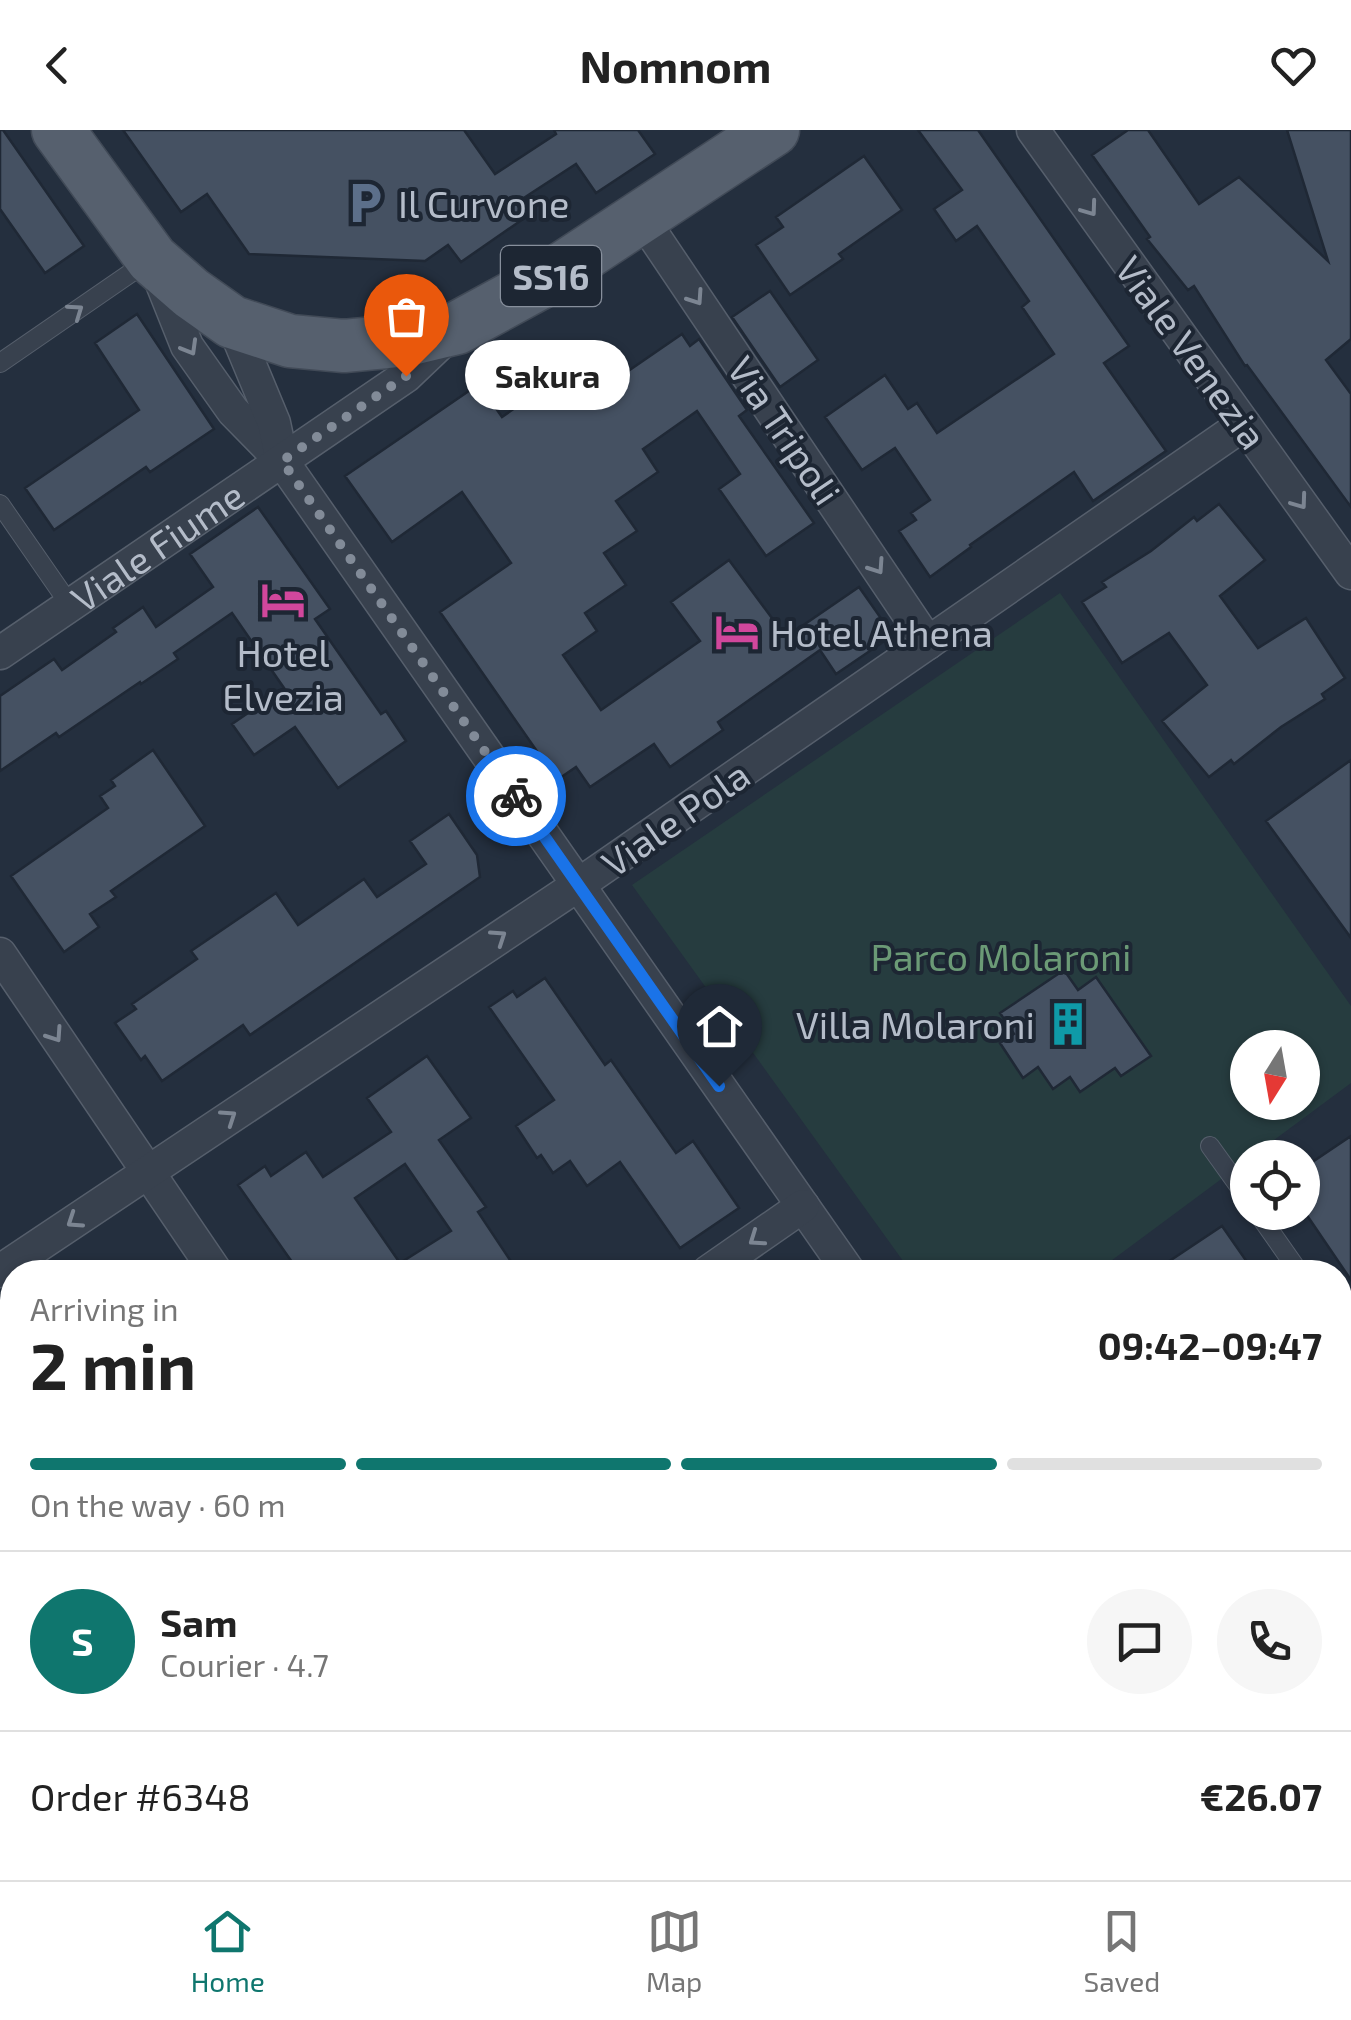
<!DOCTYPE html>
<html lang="en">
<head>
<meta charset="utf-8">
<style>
	:root { --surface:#fff; --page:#f6f6f6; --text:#222; --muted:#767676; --line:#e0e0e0; --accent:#0f766e }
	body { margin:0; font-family:"Exo 2",sans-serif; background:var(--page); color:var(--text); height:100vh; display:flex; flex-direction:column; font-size:38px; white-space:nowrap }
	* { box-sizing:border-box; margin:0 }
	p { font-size:32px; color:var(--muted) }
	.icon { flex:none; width:55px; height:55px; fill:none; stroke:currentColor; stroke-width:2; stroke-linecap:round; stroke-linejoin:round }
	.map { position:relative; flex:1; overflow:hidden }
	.sheet { position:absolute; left:0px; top:1130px; width:1352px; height:620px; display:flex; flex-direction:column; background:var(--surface); border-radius:40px 40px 0 0; box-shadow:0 2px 8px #0004 }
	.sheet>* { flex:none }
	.needle { width:65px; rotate:191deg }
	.fabs { position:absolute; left:1230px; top:900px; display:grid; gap:20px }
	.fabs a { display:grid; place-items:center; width:90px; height:90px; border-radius:50%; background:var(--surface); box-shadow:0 2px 8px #0004; font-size:50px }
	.pin { position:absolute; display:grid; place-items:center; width:85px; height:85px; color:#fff; margin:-102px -42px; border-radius:50% 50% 50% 0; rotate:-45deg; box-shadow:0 0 10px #0007 }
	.pin .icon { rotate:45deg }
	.courier { position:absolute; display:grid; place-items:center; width:100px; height:100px; margin:-50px; border:8px solid #1a73e8; border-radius:50%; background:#fff; color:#222; box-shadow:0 2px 12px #0007 }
	.bubble { position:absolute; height:70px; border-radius:35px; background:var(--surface); box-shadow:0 2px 8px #0004; font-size:32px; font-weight:700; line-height:70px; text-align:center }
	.overview em { font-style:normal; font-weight:700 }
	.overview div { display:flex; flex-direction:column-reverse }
	.overview { display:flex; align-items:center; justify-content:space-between; height:170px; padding:0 30px }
	h1 { font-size:65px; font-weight:700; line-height:75px }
	.bar { display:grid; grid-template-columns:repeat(4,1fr); gap:15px 10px; align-content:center; height:120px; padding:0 30px }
	.bar i { height:12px; border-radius:8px; background:var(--line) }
	.bar .selected { background:var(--accent) }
	.bar p { grid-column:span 4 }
	.line { display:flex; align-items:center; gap:25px; padding:0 30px; border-top:2px solid var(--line) }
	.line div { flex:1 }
	.round { display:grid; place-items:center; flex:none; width:105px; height:105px; border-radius:52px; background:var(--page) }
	header { display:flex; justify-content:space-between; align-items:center; height:130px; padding:0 30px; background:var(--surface); font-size:45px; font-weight:700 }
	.tab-bar { display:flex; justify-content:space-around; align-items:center; height:140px; border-top:2px solid var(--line); background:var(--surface); font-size:28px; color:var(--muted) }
	.tab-bar a { display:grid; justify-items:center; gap:5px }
	.tab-bar .selected { color:var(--accent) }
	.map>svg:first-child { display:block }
</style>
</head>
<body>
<header><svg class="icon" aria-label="back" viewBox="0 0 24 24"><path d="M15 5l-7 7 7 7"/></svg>Nomnom<svg class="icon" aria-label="heart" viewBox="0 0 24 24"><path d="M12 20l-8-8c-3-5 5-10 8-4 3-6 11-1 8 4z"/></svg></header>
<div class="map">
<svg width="1351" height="1750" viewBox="0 0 1351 1750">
	<rect width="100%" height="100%" fill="#242f3e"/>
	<!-- green -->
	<path fill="#263c3f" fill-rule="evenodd" d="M1060 463 1351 876V953L1251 1027 1248 1028 1247 1030 1096 1142H911L632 755ZM1248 918H1302V972H1248Z"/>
	<!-- building -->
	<path fill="#455162" stroke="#1f2835" stroke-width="2.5" fill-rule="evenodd" d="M0 0H3L84 116 45 143 0 79Z
		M123 0H464L495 44 556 4 554 0H638L655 24 596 63 576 34 516 73 526 87 461 132 448 115 425 131 249 124 207 64 181 82Z
		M918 0H978L1129 216 1104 233 1166 321 1093 371 1074 342 970 415 971 417 930 447 899 401 916 390 911 383 930 370 895 318 862 340 825 287 885 245 908 279 917 273 937 303 1054 224 1022 177 1029 171 977 96 956 111 934 79 962 60Z
		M1128 0H1148L1199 74 1239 47 1328 131 1287 0H1351V209L1326 230 1351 264V377L1247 235 1245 236 1194 156 1188 160 1147 109 1150 107 1092 25Z
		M864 26 902 80 839 124 843 129 790 165 756 115 783 97 776 87Z
		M770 161 818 230 780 257 732 187Z
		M137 184 214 299 150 342 146 337 54 400 25 358 139 280 95 213Z
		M682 204 690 216 699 209 747 280 739 286 814 393 766 426 719 359 740 344 697 281 643 319 658 342 616 371 637 401 604 423 626 455 585 483 597 501 563 525 601 580 700 511 671 472 729 430 786 507 859 457 885 494 882 497 889 508 836 544 820 520 718 592 723 600 670 637 654 614 590 657 576 637 557 650 440 482 511 433 462 362 392 412 345 346 479 254 502 287 551 253 557 261 588 239 602 259Z
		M1219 374 1265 430 1220 466 1258 518 1306 488 1345 548 1322 564 1325 569 1281 597 1234 634 1231 630 1209 647 1162 591 1207 555 1169 503 1122 533 1082 472 1106 457 1102 452 1151 421 1194 387 1197 391Z
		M258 377 330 479 315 489 381 584 386 581 406 611 338 658 295 597 254 625 232 594 284 558 232 483 174 523 178 529 141 554 140 552 59 607 56 603 0 641V566L54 529 62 540 116 502 113 498 143 477 156 497 213 457 190 424Z
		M153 620 205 696 111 761 116 767 90 784 99 797 64 822 11 746 108 678 100 666 115 656 111 650Z
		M1351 630V808L1266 691Z
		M449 684 477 725 480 747 250 905 243 895 162 951 145 926 141 930 115 893 136 879 132 874 197 829 191 821 276 763 298 795 364 749 377 767 426 734 410 711Z
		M1064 840 1078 860 1096 847 1151 926 1121 946 1115 938 1080 962 1070 947 1053 959 1038 937 1023 948 1000 913 1014 904 1000 883Z
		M545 848 605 935 611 930 676 1023 693 1011 739 1078 680 1118 620 1032 587 1056 570 1031 553 1043 541 1025 537 1028 516 996 554 970 489 877 513 861 517 867Z
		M427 926 471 988 439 1010 486 1077 478 1082 518 1142H299L238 1055 265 1036 271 1046 306 1022 323 1047 391 1002 367 968ZM405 1034 451 1101 400 1133 355 1068Z
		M1351 1006V1150L1302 1078V1039Z
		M1222 1096 1254 1142H1153Z"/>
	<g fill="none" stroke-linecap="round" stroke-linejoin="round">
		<!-- service casing -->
		<g stroke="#565f6c" stroke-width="20">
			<path id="service" d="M0 233 148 131
				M0 374 70 475
				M1210 1016 1248 1069
				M1257 1082 1299 1142"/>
		</g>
		<!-- minor casing -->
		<g stroke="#565f6c" stroke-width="35">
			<g id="minor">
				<path d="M1033 0 1351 443"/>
				<path d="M641 87 928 513"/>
				<path d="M157 141 187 216 233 281 282 331 849 1142"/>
				<path d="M232 192 274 293 282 331"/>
				<path id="s1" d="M0 523 406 246 449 205"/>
				<path d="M0 824 216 1142"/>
				<path d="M0 1141 578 755 1244 294"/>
				<path d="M708 1142 803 1076"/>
				<path d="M1340 1205 1351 1198"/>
				<path d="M0 1627 12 1619"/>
				<path d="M1340 1631 1351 1623"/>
				<path d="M0 1668 12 1687"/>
				<path d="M47 1738 55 1750"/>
				<path d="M621 1738 629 1750"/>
				<path d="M1265 1738 1273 1750"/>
				<path d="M535 1750 554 1738"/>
				<path d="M1174 1750 1191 1738"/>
			</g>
		</g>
		<!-- primary casing -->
		<g stroke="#414a57" stroke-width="55">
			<path id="primary" d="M58 0 152 129 191 163 232 192 290 211 344 216 407 210 457 198 545 150 773 0"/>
		</g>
		<!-- service -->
		<use href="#service" stroke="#38414e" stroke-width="18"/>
		<!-- minor -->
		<use href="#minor" stroke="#38414e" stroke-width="32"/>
		<!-- primary -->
		<use href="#primary" stroke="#56606e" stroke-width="52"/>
	</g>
	<!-- one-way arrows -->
	<defs><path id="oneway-chevron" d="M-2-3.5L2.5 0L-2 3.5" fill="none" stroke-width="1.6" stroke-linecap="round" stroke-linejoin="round" transform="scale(2.5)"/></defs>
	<g stroke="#7c8592">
		<use href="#oneway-chevron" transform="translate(1090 79) rotate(54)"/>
		<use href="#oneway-chevron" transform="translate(696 168) rotate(56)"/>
		<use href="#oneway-chevron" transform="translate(76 181) rotate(-35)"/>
		<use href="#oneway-chevron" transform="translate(190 218) rotate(60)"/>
		<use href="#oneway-chevron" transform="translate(1300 372) rotate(54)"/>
		<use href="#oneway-chevron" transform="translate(877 437) rotate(56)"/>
		<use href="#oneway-chevron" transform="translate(499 807) rotate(-34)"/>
		<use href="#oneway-chevron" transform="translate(55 905) rotate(56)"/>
		<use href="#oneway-chevron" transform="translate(229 987) rotate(-34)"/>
		<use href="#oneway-chevron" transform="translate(74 1091) rotate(146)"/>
		<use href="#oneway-chevron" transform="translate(756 1109) rotate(145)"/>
	</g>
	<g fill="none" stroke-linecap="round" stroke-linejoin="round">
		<!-- done -->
		<path stroke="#828b98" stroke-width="10" stroke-dasharray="0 18" d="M406 246 282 331 516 666"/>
		<!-- route -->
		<path stroke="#1a73e8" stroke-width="12" d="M516 666 719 956"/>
	</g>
	<!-- icons -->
	<defs>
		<g id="parking-bare" transform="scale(3.45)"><path d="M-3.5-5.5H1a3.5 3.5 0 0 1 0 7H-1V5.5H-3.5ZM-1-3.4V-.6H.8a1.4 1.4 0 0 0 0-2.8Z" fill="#5c6f8a" stroke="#1d2633" stroke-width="2.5" paint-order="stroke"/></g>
		<g id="hotel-bare" transform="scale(3.45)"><path d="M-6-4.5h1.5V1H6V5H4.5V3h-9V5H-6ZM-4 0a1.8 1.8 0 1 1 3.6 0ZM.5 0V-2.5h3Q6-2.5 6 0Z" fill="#d1479c" stroke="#1d2633" stroke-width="2.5" paint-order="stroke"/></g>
		<g id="building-bare" transform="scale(3.45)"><path d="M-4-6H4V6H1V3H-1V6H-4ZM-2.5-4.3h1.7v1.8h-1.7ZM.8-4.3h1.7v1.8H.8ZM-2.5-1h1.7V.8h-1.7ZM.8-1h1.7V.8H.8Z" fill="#0f9aa8" stroke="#1d2633" stroke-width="2.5" paint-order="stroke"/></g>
	</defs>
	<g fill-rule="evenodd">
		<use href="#parking-bare" x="365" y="73"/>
		<use href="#hotel-bare" x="283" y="470"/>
		<use href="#hotel-bare" x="737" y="502"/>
		<use href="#building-bare" x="1068" y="894"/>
	</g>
	<g text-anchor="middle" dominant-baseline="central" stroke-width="8" stroke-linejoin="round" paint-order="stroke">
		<!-- shield labels -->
		<rect fill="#1d2633" stroke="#878f9c" stroke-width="2.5" x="501" y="116" width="100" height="60" rx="8"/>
		<g font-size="35" font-weight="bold" fill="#b4bcc9">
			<text x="551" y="146">SS16</text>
		</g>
		<!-- poi labels -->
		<g font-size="38" fill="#b4bcc9" stroke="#1d2633" text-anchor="start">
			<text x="398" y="73">Il Curvone</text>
			<text x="770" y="502">Hotel Athena</text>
			<text x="283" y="522" text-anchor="middle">Hotel<tspan x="283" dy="44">Elvezia</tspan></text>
			<text x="1035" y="894" text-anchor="end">Villa Molaroni</text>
		</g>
		<!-- street labels -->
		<g font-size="38" fill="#b4bcc9" stroke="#1d2633">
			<text transform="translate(1192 222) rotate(54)">Viale Venezia</text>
			<text transform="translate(785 300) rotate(56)">Via Tripoli</text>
			<text stroke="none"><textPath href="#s1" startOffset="190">Viale Fiume</textPath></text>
			<text transform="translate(675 688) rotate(-35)">Viale Pola</text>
		</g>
		<!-- park labels -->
		<g font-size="38" fill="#6b9a76" stroke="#1d2633">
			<text x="1001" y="826">Parco Molaroni</text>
		</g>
	</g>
</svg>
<div class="fabs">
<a><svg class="needle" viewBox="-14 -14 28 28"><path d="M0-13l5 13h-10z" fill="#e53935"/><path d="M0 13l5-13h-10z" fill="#767676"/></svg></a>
<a><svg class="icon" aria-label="locate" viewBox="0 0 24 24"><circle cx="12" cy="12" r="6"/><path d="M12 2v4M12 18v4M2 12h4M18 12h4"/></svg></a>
</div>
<div class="pin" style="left:406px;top:246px;background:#ea580c"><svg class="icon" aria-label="bag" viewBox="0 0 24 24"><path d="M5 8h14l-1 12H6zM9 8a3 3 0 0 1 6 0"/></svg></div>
<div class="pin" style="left:719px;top:956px;background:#1f2937"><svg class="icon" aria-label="home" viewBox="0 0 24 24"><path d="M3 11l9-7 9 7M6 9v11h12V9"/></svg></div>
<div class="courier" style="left:516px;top:666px"><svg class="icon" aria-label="bike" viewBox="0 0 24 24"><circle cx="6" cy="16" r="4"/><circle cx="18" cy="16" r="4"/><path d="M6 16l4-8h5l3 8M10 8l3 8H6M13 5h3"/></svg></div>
<div class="bubble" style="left:465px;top:210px;width:165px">Sakura</div>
<section class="sheet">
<div class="overview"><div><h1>2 min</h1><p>Arriving in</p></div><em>09:42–09:47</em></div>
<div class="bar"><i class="selected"></i><i class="selected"></i><i class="selected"></i><i></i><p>On the way · 60 m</p></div>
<div class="line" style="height:180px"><b class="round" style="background:var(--accent);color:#fff">S</b><div><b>Sam</b><p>Courier · 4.7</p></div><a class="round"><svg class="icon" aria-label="chat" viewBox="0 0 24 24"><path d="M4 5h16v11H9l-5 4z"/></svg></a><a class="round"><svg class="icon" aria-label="phone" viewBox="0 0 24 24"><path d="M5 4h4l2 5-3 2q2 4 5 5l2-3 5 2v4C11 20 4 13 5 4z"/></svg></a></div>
<div class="line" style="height:130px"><div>Order #6348</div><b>€26.07</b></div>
</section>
</div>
<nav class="tab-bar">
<a class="selected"><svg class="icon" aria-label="home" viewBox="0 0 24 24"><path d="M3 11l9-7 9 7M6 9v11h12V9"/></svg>Home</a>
<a><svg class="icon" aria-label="map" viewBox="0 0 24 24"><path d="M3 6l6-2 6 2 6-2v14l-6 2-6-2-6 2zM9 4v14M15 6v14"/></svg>Map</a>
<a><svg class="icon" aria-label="saved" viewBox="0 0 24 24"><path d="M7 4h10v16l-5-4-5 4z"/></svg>Saved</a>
</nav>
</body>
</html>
